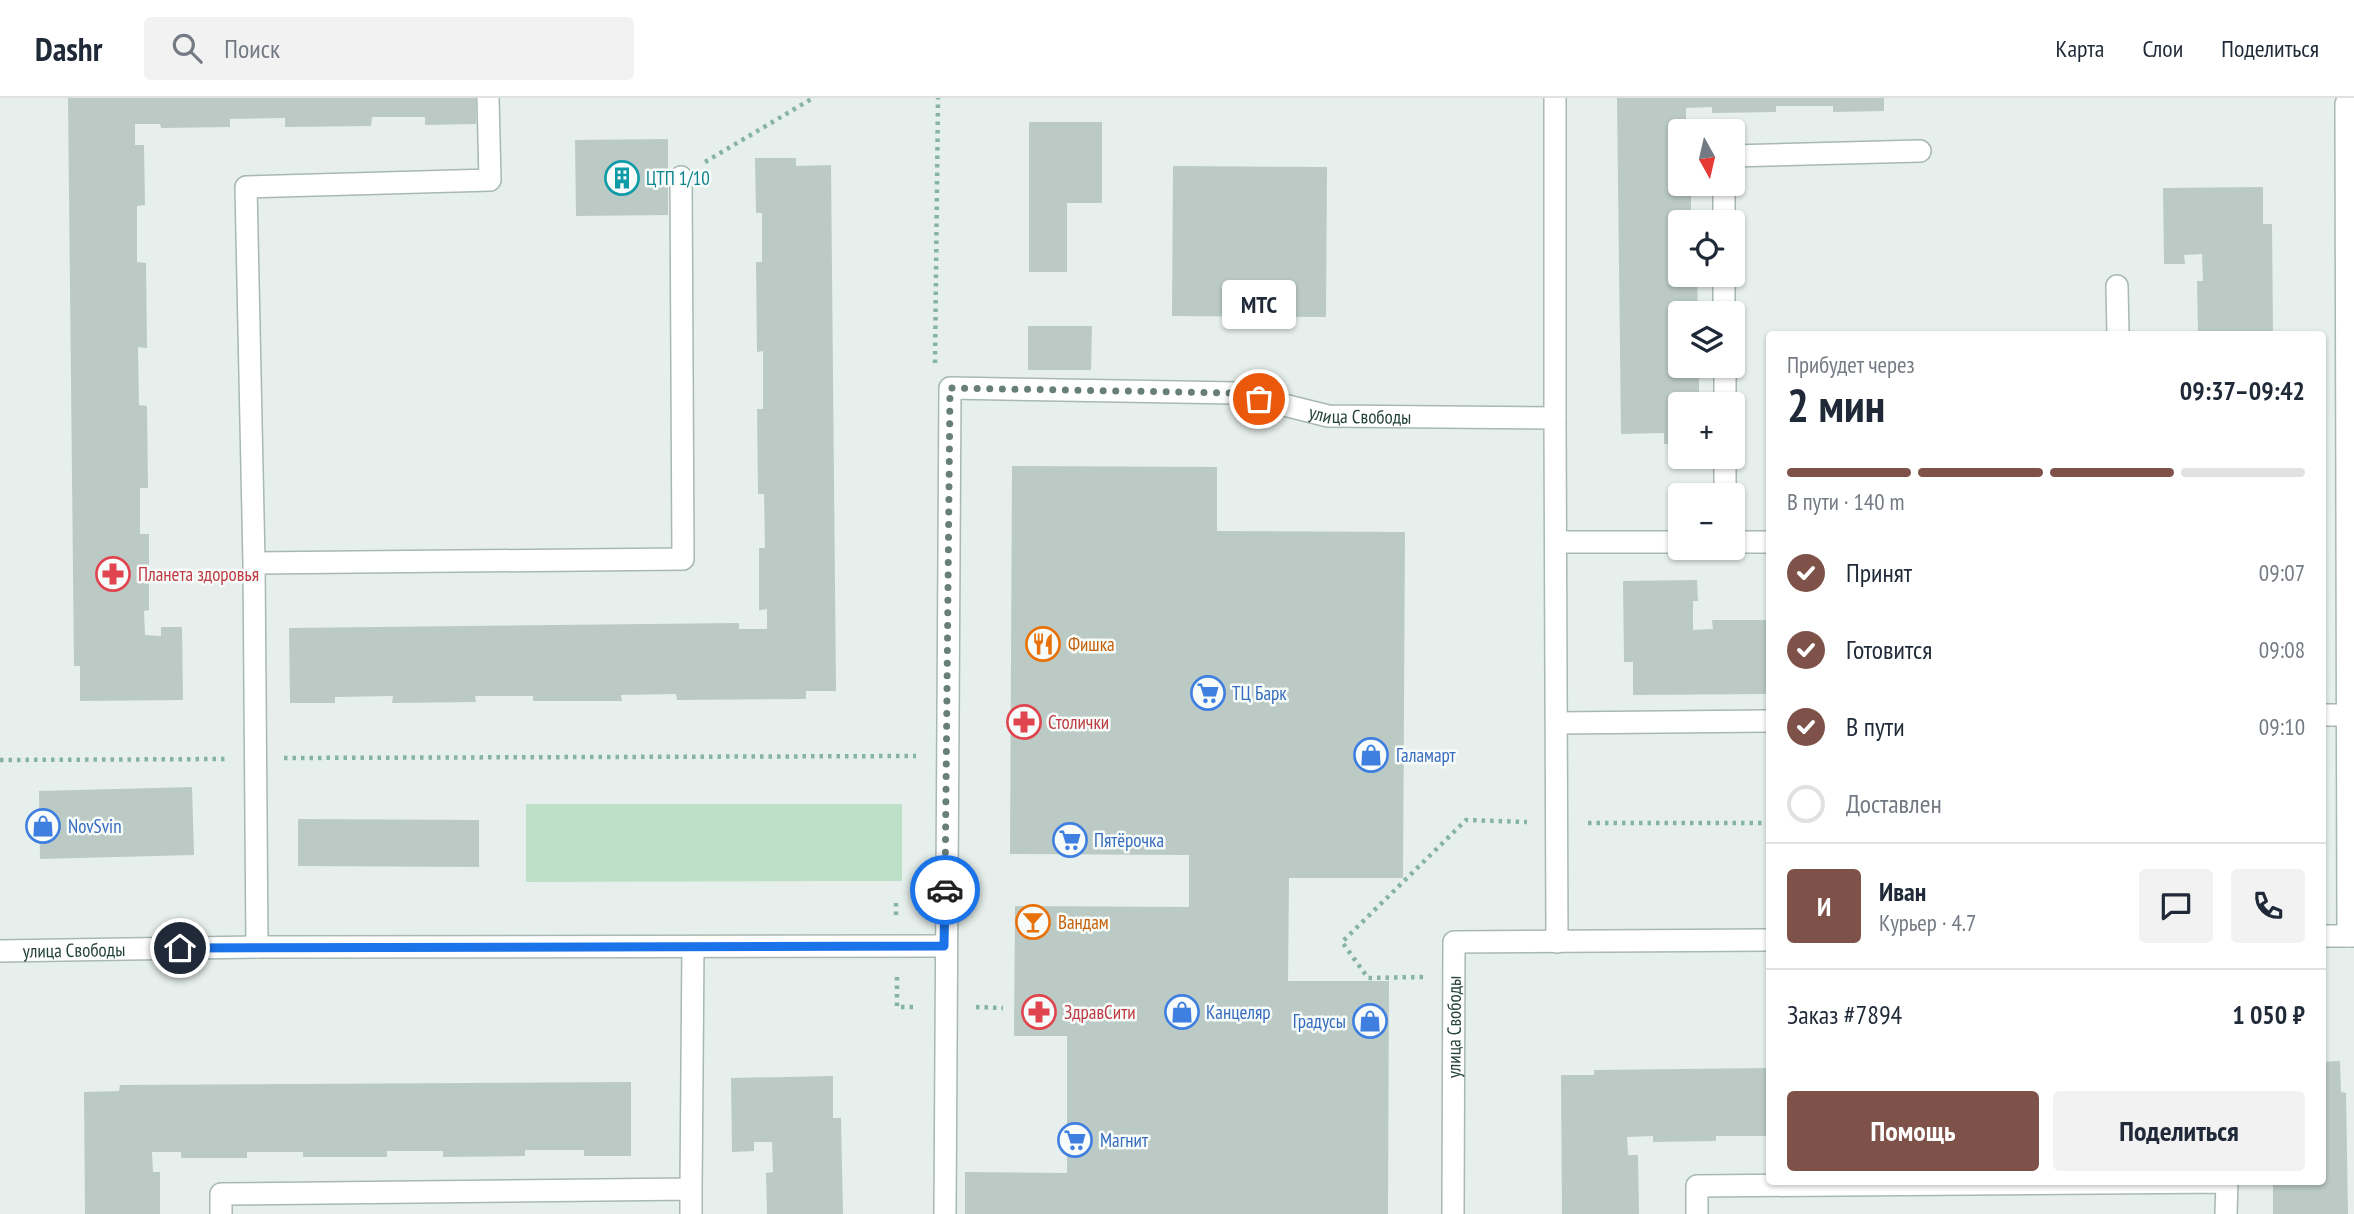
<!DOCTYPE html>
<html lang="ru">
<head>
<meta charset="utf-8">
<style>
	:root { --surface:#fff; --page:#f2f2f3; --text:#1f2937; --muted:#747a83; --line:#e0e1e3; --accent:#7f5249 }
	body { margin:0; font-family:"PT Sans Narrow",sans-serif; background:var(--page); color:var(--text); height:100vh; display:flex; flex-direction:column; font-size:26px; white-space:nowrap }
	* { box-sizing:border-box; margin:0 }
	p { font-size:23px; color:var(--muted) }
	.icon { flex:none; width:38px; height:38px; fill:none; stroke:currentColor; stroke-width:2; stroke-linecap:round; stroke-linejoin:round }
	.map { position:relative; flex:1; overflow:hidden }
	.details { position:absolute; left:1766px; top:233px; width:560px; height:854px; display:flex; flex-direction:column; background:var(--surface); border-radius:7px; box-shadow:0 2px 5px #0004 }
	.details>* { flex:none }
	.needle { width:46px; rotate:172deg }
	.tools { position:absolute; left:1668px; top:21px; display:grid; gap:14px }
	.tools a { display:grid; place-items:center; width:77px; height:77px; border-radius:7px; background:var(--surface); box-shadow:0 2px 5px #0004; font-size:35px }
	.pin { position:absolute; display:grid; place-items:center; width:60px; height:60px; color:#fff; margin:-30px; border:4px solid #fff; border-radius:50%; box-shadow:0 2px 7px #0007 }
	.courier { position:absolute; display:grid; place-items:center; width:70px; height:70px; margin:-35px; border:5px solid #1a73e8; border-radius:50%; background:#fff; color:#222; box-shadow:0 2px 9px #0007 }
	.bubble { position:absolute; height:49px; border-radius:7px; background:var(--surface); box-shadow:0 2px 5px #0004; font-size:23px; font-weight:700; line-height:49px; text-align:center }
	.head em { font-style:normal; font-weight:700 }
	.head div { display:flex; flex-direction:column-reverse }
	.head { display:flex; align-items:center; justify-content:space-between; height:119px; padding:0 21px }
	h1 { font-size:46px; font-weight:700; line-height:52px }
	.bar { display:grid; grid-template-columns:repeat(4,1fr); gap:10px 7px; align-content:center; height:84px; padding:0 21px }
	.bar i { height:9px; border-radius:5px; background:var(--line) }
	.bar .active { background:var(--accent) }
	.bar p { grid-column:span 4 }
	.line { display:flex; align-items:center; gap:18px; padding:0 21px; border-top:2px solid var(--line) }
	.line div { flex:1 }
	.round { display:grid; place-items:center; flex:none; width:74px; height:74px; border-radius:7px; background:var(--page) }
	ol { padding:0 21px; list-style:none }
	li { display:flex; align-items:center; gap:21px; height:77px }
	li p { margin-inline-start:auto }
	li .icon { padding:7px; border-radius:50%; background:var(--accent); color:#fff; stroke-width:4 }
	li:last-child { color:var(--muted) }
	li i { width:38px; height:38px; border:4px solid var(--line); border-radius:50% }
	.action { display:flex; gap:14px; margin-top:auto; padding:14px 21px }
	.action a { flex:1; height:80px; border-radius:7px; background:var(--accent); color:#fff; font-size:28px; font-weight:700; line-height:80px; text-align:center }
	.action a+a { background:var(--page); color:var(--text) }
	header { display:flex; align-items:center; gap:42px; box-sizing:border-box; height:98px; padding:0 35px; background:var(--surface); border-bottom:2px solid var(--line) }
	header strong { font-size:33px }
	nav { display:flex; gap:38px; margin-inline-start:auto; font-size:24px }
	.search { width:490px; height:63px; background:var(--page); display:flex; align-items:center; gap:18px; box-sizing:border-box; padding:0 24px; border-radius:7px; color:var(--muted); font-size:26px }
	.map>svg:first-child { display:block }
</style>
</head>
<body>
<header>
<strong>Dashr</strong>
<div class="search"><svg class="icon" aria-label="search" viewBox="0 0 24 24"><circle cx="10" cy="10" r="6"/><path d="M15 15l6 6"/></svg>Поиск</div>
<nav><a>Карта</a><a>Слои</a><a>Поделиться</a></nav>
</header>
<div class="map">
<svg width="2354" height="1116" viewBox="0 0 2354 1116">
	<rect width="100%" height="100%" fill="#e6efeb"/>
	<!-- green -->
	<path fill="#bfe0c8" d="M526 706H902V783L526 784Z"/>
	<!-- building -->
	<path fill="#bbcac4" d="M68 0H476V26L425 27V19H372L371 28 285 29V20L230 21V29L161 30 160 26H135V47H144L145 107 137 108V164L146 165 147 250 138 249 139 307 147 308 148 390H140V436H149V512L144 513 145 537 161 538V529H182L183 602 80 603V568H74Z
		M1617 0H1884V13L1833 14V8H1776V14L1712 15V9L1686 10V33H1680V86H1696V95H1691V124H1680V177H1697L1698 215H1680V268H1693V279H1699V306H1680V346H1664V335L1621 336Z
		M1029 24H1102V105H1067V174H1029Z
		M668 41V117L576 118 575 42Z
		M755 60H796V68L831 67 836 593H806V601L677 602 676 596 621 597 622 603H533V598H475L476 604 392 605 393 598 335 599V605H290L289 530 739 525V531H767V511L759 512V450H765L764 396H758L757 311H763V253L757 254 756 164H762V115H756Z
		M1173 68 1327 69 1326 219 1172 218Z
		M2263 89V126H2272L2273 236H2198L2197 183H2203L2202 156 2184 157 2185 166H2164L2163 90Z
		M1028 228H1092L1091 272H1028Z
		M1012 368 1217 369V433L1405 434 1403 780H1289L1288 883H1389L1388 1116H965V1074L1067 1075V938H1014L1015 808 1189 809V757L1010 756Z
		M1697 482 1698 503H1693V532L1713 531 1712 522H1769V596L1633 597V564H1624L1623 483Z
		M192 689 194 757 40 761 39 693Z
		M298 721 479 722V769L298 768Z
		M2340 963 2341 994 2346 995 2348 1116H2273V1083H2322V964Z
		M1769 970V1038H1716V1043L1653 1044V1038L1627 1039 1628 1057H1638L1639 1116H1562L1561 977H1594V972Z
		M833 978V1020H841L843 1116H767L766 1075 773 1074 772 1044H754V1053L732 1054 731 980Z
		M631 984V1058H584V1052H525V1058L443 1059V1053H387V1059H303V1054H247V1060H181V1054H152L153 1074H160V1116H85L84 994 119 993 120 987Z"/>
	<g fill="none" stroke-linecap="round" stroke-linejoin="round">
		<!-- service casing -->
		<g stroke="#a8b8b2" stroke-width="24">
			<path id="service" d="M2346 6 2348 838
				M1732 58 1920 53
				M1724 86V124
				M1724 177V215
				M2117 188 2118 236
				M1725 268V306
				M1555 320V0
				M1725 359V397
				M1556 444H1680
				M1732 444H1769
				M254 465 246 89 490 82 488 0
				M2322 617H2349
				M1557 625 1769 623
				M257 849 254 465 683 461 681 79
				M221 1116V1096L691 1091 693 849
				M691 1116V1091
				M1697 1116V1088L2227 1084 2226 1116"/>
		</g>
		<!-- minor casing -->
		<g stroke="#a8b8b2" stroke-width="24">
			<g id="minor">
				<path d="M2322 838H2354"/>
				<path id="s1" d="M0 853 257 849 944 848"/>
				<path id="s2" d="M945 1116 950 290 1236 295 1328 318 1555 320 1557 844"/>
				<path id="s3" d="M1453 1116 1454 844 1769 842"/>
			</g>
		</g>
		<!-- path -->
		<path stroke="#86b3a5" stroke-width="4.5" stroke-dasharray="3.5 5" stroke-linecap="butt" d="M705 64 813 0
			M935 265 938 0
			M284 660 916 658
			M0 662 227 661
			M1588 725H1769
			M896 805V818
			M897 879V909H914
			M1423 879 1368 880 1342 844 1466 722 1527 724
			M976 909 1003 910"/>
		<!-- service -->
		<use href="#service" stroke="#fff" stroke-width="21"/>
		<!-- minor -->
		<use href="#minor" stroke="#fff" stroke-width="21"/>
	</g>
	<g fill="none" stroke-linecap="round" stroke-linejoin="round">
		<!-- done -->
		<path stroke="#687f78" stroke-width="7" stroke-dasharray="0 12.6" d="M945 792 950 290 1236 295 1259 301"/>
		<!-- route -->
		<path stroke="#1a73e8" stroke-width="9" d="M180 850 944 848 945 792"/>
	</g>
	<!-- icons -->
	<defs>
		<g id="building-ring" transform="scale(1.75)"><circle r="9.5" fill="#f7fbf9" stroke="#0f9aa8" stroke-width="1.5"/><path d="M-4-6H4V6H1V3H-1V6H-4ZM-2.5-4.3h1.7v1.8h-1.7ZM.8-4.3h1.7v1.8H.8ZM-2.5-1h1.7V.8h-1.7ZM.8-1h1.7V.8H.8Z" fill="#0f9aa8"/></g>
		<g id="pharmacy-ring" transform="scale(1.75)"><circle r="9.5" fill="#f7fbf9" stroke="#e0444e" stroke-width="1.5"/><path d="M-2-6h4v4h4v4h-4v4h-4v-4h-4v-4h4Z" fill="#e0444e"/></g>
		<g id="restaurant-ring" transform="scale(1.75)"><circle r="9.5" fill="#f7fbf9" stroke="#e8710a" stroke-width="1.5"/><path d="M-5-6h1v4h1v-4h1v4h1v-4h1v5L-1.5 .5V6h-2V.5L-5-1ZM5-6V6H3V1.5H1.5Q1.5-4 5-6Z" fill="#e8710a"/></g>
		<g id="supermarket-ring" transform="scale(1.75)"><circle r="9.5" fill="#f7fbf9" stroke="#3f7fe0" stroke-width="1.5"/><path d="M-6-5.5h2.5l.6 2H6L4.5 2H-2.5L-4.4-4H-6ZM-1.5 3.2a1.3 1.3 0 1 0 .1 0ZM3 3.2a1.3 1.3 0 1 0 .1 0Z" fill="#3f7fe0"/></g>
		<g id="shop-ring" transform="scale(1.75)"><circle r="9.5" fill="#f7fbf9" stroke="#3f7fe0" stroke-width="1.5"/><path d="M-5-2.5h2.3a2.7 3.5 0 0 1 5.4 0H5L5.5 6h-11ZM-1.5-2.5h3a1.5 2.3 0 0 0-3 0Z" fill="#3f7fe0"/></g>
		<g id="bar-ring" transform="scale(1.75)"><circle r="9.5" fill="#f7fbf9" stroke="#e8710a" stroke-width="1.5"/><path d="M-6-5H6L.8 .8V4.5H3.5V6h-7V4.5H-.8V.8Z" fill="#e8710a"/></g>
	</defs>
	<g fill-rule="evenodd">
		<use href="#building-ring" x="622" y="80"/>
		<use href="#pharmacy-ring" x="113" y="476"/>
		<use href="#restaurant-ring" x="1043" y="546"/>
		<use href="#supermarket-ring" x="1208" y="595"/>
		<use href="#pharmacy-ring" x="1024" y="624"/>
		<use href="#shop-ring" x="1371" y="657"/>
		<use href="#shop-ring" x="43" y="728"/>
		<use href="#supermarket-ring" x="1070" y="742"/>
		<use href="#bar-ring" x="1033" y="824"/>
		<use href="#pharmacy-ring" x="1039" y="914"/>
		<use href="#shop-ring" x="1182" y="914"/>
		<use href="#shop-ring" x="1370" y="923"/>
		<use href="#supermarket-ring" x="1075" y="1042"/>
	</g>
	<g text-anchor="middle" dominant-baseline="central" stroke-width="5" stroke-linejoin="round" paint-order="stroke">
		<!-- culture labels -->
		<g font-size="19" fill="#0d838f" stroke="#f7fbf9" text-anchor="start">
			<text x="646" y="80">ЦТП 1/10</text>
		</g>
		<!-- street labels -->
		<g font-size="19" fill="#24423a" stroke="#f7fbf9">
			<text stroke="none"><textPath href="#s2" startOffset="1239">улица Свободы</textPath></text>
			<text stroke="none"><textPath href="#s1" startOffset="74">улица Свободы</textPath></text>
			<text stroke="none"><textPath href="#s3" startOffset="187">улица Свободы</textPath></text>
		</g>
		<!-- health labels -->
		<g font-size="19" fill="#be3a42" stroke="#f7fbf9" text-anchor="start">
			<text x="138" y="476">Планета здоровья</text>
			<text x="1048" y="624">Столички</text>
			<text x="1064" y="914">ЗдравСити</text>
		</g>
		<!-- food labels -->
		<g font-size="19" fill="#c56008" stroke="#f7fbf9" text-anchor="start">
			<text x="1068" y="546">Фишка</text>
			<text x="1058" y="824">Вандам</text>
		</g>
		<!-- shop labels -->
		<g font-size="19" fill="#366cbe" stroke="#f7fbf9" text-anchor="start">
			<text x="1232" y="595">ТЦ Барк</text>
			<text x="1396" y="657">Галамарт</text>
			<text x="68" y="728">NovSvin</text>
			<text x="1094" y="742">Пятёрочка</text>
			<text x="1206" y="914">Канцеляр</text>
			<text x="1346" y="923" text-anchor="end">Градусы</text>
			<text x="1100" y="1042">Магнит</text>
		</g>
	</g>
</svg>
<div class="tools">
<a><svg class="needle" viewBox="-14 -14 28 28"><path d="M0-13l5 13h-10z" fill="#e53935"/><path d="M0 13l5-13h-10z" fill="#747a83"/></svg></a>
<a><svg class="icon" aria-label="locate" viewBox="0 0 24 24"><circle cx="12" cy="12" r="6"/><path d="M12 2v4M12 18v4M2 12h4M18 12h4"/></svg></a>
<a><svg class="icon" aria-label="layers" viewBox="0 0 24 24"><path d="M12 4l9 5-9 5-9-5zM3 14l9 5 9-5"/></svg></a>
<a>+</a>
<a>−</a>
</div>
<div class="pin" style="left:1259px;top:301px;background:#ea580c"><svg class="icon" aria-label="bag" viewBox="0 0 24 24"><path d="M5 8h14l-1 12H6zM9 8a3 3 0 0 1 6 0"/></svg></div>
<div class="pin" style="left:180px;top:850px;background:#1f2937"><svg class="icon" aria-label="home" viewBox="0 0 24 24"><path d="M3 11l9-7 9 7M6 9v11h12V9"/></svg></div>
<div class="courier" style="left:945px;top:792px"><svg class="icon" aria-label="car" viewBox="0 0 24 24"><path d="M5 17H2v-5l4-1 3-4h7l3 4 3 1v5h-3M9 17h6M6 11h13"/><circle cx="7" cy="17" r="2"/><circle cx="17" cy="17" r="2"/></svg></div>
<div class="bubble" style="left:1222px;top:182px;width:74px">МТС</div>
<section class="details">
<div class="head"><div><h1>2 мин</h1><p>Прибудет через</p></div><em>09:37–09:42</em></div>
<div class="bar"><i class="active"></i><i class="active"></i><i class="active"></i><i></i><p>В пути · 140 m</p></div>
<ol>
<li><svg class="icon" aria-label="check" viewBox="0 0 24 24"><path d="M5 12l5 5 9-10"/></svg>Принят<p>09:07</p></li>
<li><svg class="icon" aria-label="check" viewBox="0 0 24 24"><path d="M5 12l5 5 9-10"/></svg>Готовится<p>09:08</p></li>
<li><svg class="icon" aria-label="check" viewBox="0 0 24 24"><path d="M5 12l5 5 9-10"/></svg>В пути<p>09:10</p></li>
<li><i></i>Доставлен</li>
</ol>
<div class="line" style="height:126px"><b class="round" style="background:var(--accent);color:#fff">И</b><div><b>Иван</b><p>Курьер · 4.7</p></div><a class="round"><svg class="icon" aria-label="chat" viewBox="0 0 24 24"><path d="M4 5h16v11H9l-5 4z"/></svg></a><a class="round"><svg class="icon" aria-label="phone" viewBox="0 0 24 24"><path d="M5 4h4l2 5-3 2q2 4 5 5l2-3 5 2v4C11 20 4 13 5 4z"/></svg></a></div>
<div class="line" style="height:91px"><div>Заказ #7894</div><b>1 050 ₽</b></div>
<div class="action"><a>Помощь</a><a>Поделиться</a></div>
</section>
</div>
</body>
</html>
